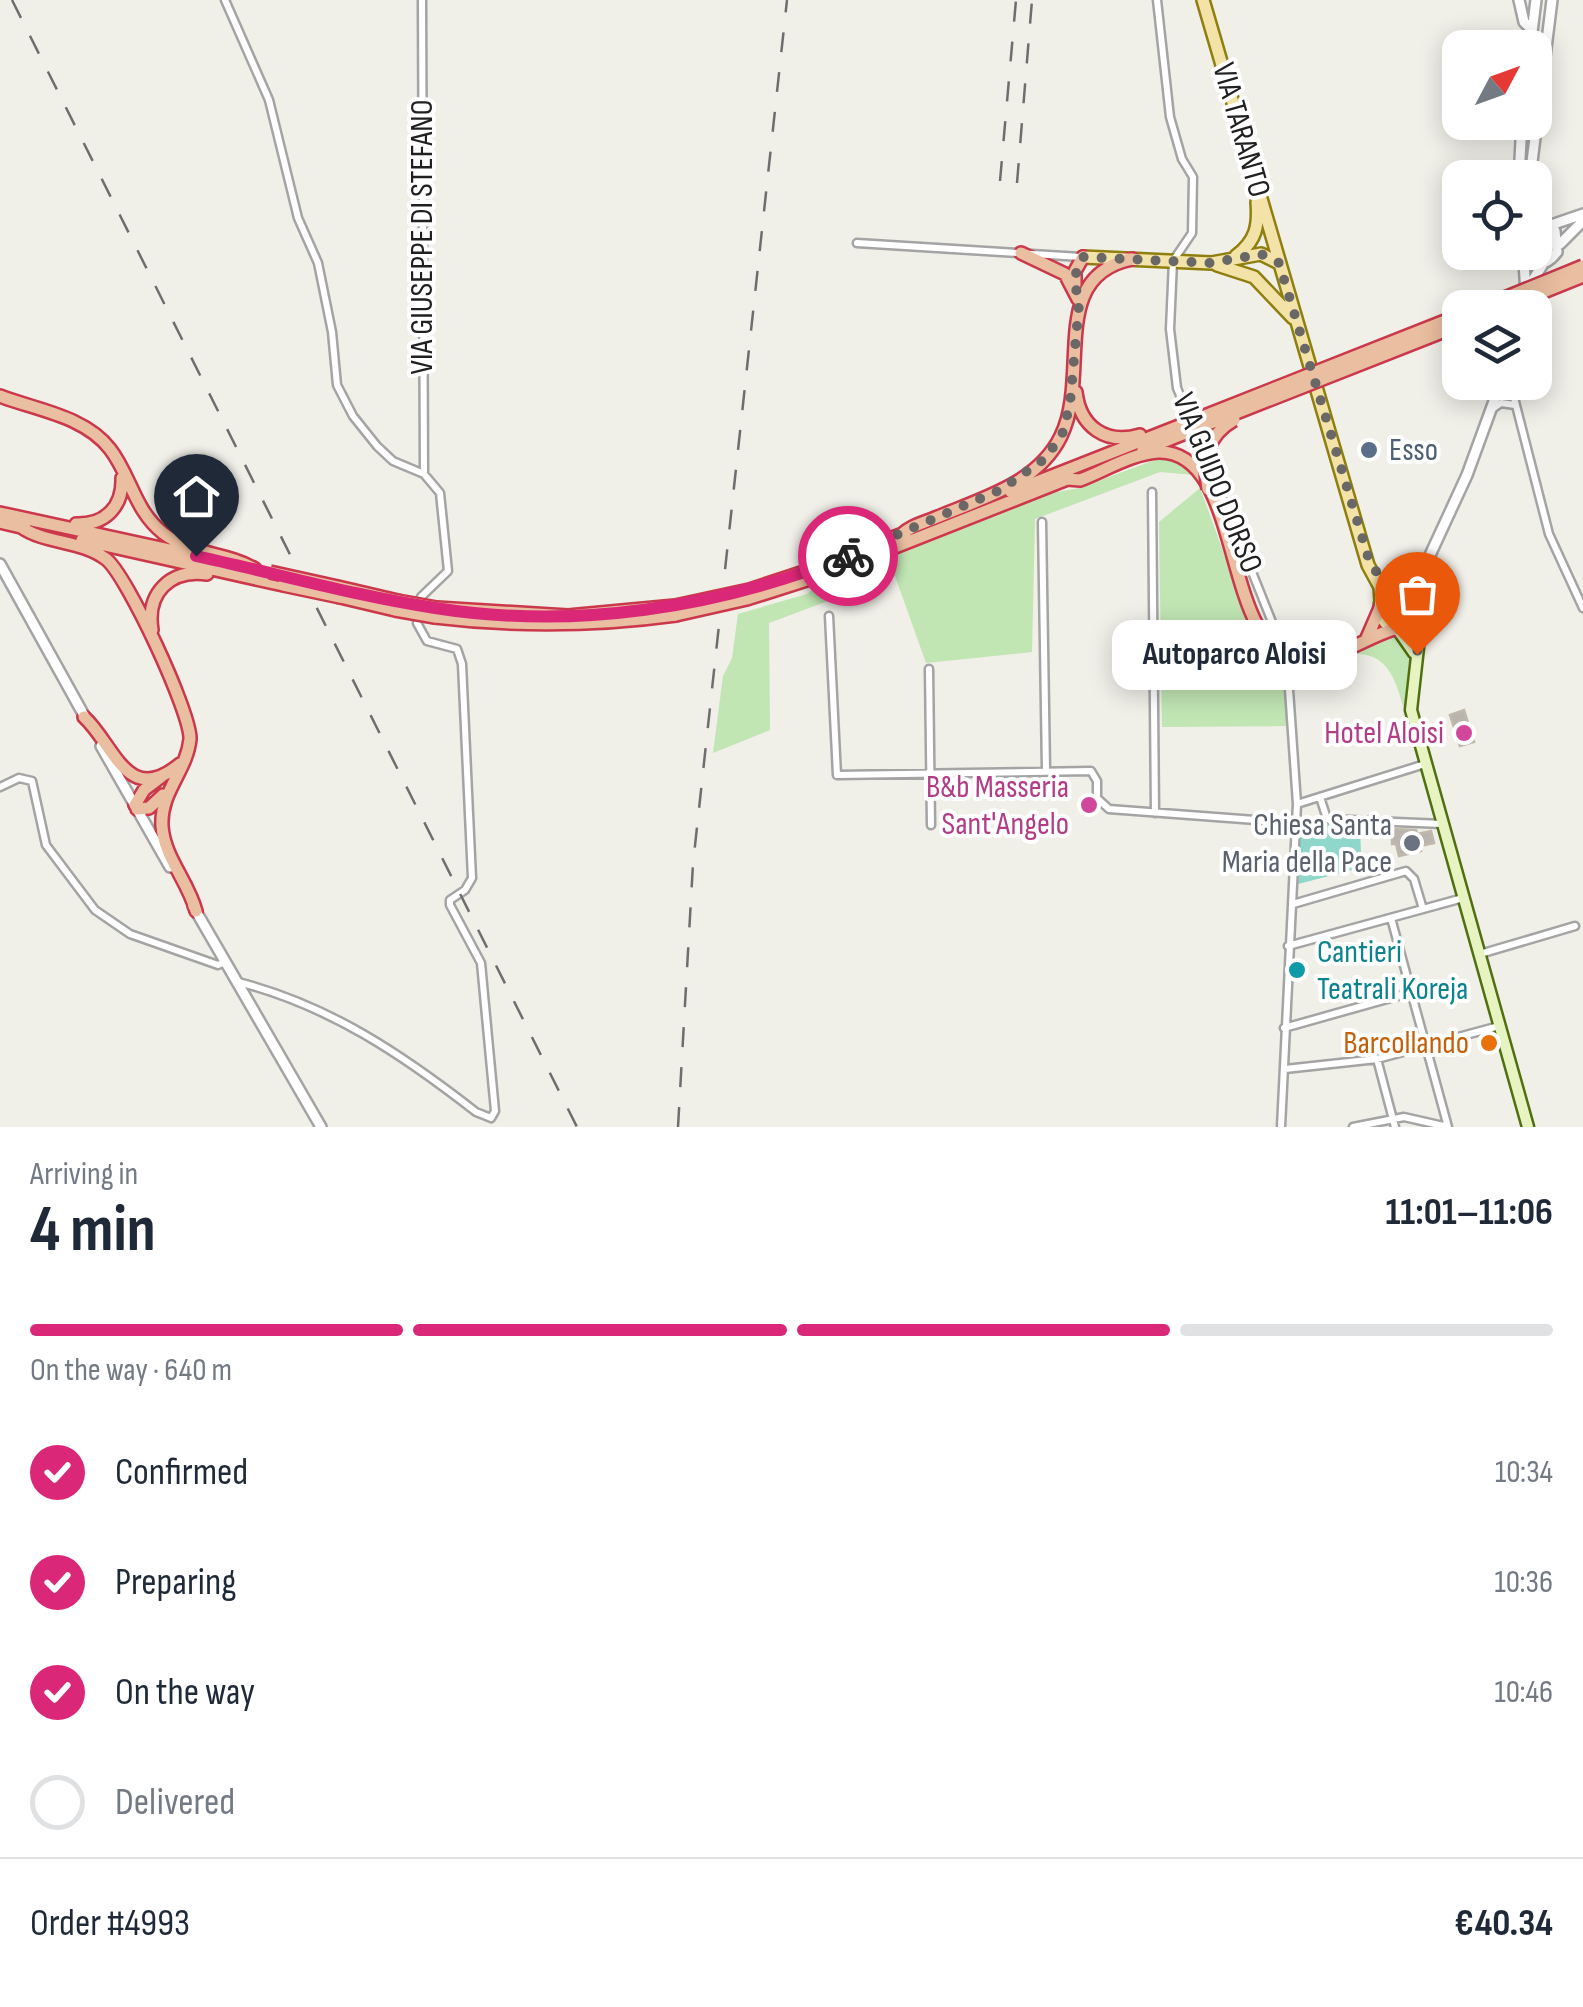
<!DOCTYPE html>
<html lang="en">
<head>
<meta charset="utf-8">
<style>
	:root { --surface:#fff; --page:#f6f6f7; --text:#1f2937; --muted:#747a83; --line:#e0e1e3; --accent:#db2777 }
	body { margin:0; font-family:"Sofia Sans Condensed",sans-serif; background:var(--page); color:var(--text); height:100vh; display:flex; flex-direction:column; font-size:38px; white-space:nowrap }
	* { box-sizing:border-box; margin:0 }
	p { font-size:32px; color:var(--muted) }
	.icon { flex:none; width:55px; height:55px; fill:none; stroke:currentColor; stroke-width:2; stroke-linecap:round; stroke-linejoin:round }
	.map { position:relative; height:1127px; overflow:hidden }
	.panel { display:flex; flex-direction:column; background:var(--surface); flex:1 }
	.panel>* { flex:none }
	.needle { width:65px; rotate:49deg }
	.controls { position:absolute; left:1442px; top:30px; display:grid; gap:20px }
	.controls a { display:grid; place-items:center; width:110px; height:110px; border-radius:20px; background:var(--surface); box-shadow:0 5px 25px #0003; font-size:50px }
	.pin { position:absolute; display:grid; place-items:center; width:85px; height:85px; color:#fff; margin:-102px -42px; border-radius:50% 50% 50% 0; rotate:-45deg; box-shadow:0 0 10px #0007 }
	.pin .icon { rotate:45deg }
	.courier { position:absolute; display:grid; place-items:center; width:100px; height:100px; margin:-50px; border:8px solid #db2777; border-radius:50%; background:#fff; color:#222; box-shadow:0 2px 12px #0007 }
	.bubble { position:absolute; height:70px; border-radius:20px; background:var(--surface); box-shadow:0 5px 25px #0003; font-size:32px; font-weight:700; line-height:70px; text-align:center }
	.summary em { font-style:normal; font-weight:700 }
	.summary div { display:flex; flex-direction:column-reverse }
	.summary { display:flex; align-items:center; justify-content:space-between; height:170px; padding:0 30px }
	h1 { font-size:65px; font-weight:700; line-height:75px }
	.bar { display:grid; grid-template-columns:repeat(4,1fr); gap:15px 10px; align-content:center; height:120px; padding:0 30px }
	.bar i { height:12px; border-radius:8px; background:var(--line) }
	.bar .on { background:var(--accent) }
	.bar p { grid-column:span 4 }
	.line { display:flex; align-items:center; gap:25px; padding:0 30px; border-top:2px solid var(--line) }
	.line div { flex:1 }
	ol { padding:0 30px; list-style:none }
	li { display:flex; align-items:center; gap:30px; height:110px }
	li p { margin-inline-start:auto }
	li .icon { padding:10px; border-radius:50%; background:var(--accent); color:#fff; stroke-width:4 }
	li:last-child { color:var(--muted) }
	li i { width:55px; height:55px; border:5px solid var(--line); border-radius:50% }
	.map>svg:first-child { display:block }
</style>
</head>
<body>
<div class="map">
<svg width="1583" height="1127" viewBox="0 0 1583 1127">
	<rect width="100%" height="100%" fill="#f0efe8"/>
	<!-- grass -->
	<path fill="#c1e5b3" d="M1163 457 1186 465 1195 475 1160 472 1035 519 1032 652 926 663 895 576 769 623 770 730 713 753 723 676 732 658 738 614 807 594 820 583 840 578 1052 493 1079 488Z
		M1200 488 1251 628 1259 645 1282 665 1289 726 1162 727 1159 522Z
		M1386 608a17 17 0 1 1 34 0a17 17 0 1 1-34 0Z
		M1389 634 1399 637 1410 649 1405 713C1397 686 1391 655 1358 654Z"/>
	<!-- pitch -->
	<path fill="#8ed7ca" d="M1300 821 1360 825 1361 855H1372V865L1298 884Z"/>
	<!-- building -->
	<path fill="#b9b5ae" stroke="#c0b9ab" stroke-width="2.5" d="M1464 710 1474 742 1460 746 1450 715Z
		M1392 829 1416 830 1417 834 1431 831 1434 843 1420 846 1421 851 1399 856 1396 844H1392Z"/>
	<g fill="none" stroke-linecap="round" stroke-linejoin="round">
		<!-- minor casing -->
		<g stroke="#a4a4a4" stroke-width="11">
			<path id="minor" d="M225 0 269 100 298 218 318 263 332 332 337 385 353 416 377 446 393 461 424 474 440 493 448 571 421 597
				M422 0 424 474
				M1157 0 1170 117 1182 159 1193 177 1192 233 1173 261 1170 329 1177 388 1205 455
				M857 243 1081 257
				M1510 382 1549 534 1583 608
				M1492 409 1501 403 1515 405
				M1210 467 1280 642
				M1152 492 1155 813
				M1042 522 1046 770
				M829 616 837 775 1091 771 1097 781V798L1109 809 1296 823
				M929 669 931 825
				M0 787 19 778 32 781 46 845 95 910 130 934 218 965 225 962
				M1320 797 1327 819 1442 824
				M1297 804 1425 764
				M1293 904 1406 871 1414 879 1423 909
				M1288 946 1463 898
				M1480 954 1575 926
				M238 982C329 1005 403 1055 476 1112L491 1118 495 1111 481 963 450 905V900L465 890 472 878 462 664 457 649 427 641 417 623
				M1284 1028 1412 992
				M1377 1059 1395 1127
				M1285 1069 1377 1059 1499 1026
				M1281 1127 1297 804 1288 675
				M1353 1127 1404 1117 1448 1127 1391 918"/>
		</g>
		<!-- tertiary casing -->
		<g stroke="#a4a4a4" stroke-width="14">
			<path id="tertiary" d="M1519 0 1524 22 1532 30
				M1530 48 1536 0
				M1519 178 1522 122
				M1530 178 1552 0
				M1535 204 1543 221
				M1551 225 1583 214
				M1560 244 1583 221
				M1516 252C1528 269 1545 268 1557 252L1555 231 1547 223 1535 220
				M1524 262 1526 294
				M1527 308 1533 280 1543 264
				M0 564 86 719
				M1401 586 1419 572
				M1421 595 1419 579 1467 475 1501 382
				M101 746 170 867
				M193 906 321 1127"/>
		</g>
		<!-- secondary casing -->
		<g stroke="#516f10" stroke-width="15">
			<path id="secondary" d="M1421 621 1411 710 1528 1127
				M1398 630 1414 653"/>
		</g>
		<!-- primary casing -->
		<g stroke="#8e7f0e" stroke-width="16">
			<path id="primary" d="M1203 0 1368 565 1380 587 1381 601
				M1236 256C1256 241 1259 226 1257 202
				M1083 257 1211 263 1261 254 1279 263
				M1217 265 1254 277 1293 318
				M1380 608a22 22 0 1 1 44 0a22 22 0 1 1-44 0Z"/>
		</g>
		<!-- trunk casing -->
		<g stroke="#cb384c" stroke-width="16">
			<path id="trunk" d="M1021 253 1065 274 1078 299
				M1075 285V271L1083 257
				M1076 392C1080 427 1106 445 1140 435
				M0 396C36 410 85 416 110 449 131 476 134 510 163 533 191 555 226 552 255 569
				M1143 450 1188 432
				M1067 479 1080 480C1104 471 1133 453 1159 452 1246 451 1220 653 1300 659 1337 662 1361 639 1394 629
				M1011 492 1184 424
				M0 513 193 555
				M0 522 25 528
				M76 524C105 525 123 507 122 478
				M21 527C45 544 81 540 106 559 127 575 191 713 190 739 187 771 160 792 162 826 164 857 188 881 196 911
				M901 535C910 526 923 523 935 518 980 499 1038 484 1061 436 1091 375 1047 276 1132 259
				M82 540 283 585
				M828 564 905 533
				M832 572 1070 478
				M338 587 398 601
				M340 597 395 610
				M437 608 568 616 675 606
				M435 617C517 627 595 626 676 615
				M152 630C146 593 170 569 207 574
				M1367 638 1380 608
				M84 717C114 744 127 808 180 764
				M135 805 144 790 161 777
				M137 809 149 808 163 795"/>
		</g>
		<!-- minor -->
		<use href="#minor" stroke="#fff" stroke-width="6"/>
		<!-- tertiary -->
		<use href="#tertiary" stroke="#fff" stroke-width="9"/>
		<!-- secondary -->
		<use href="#secondary" stroke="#e7f4c2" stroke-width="10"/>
		<!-- primary -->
		<use href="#primary" stroke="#f4e3a9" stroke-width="11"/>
		<!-- trunk -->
		<use href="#trunk" stroke="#eabea0" stroke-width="11"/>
		<!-- rail -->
		<path stroke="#6e6e6e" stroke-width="2.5" stroke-dasharray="20 20" stroke-linecap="butt" d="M12 0 577 1127
			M1000 181 1016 0
			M1017 183 1032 0
			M678 1127 693 864 787 0"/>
		<!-- trunk-bridge casing -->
		<g stroke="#cb384c" stroke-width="16" stroke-linecap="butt">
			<path id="trunk-bridge" d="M1480 308 1583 266
				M1504 308 1583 276
				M1184 424 1460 315
				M1188 432 1460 325
				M1208 489C1203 459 1206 436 1234 420
				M270 572 338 587
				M283 585 340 597
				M398 601 437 608
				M675 606 749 590 828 564
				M395 610 435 617
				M676 615 747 599 832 572"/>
		</g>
		<!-- trunk-bridge -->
		<use href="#trunk-bridge" stroke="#eabea0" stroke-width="11"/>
	</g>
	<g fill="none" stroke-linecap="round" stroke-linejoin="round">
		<!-- done -->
		<path stroke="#696866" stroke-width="10" stroke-dasharray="0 18" d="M848 556 1000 490 1046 458 1063 432 1070 403 1079 304 1074 278 1083 257 1211 263 1261 254 1279 263 1370 563C1389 594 1409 577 1424 601L1417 654"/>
		<!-- route -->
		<path stroke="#db2777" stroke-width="12" d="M196 556C275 573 355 596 435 608 575 630 717 608 848 556"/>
	</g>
	<!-- markers -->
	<circle fill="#5c6f8a" stroke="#fff" stroke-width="4" cx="1369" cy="450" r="10"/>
	<g fill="#d1479c" stroke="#fff" stroke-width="4">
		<circle cx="1464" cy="733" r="10"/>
		<circle cx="1089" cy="805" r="10"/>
	</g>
	<circle fill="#6b7280" stroke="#fff" stroke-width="4" cx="1412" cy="843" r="10"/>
	<circle fill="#0f9aa8" stroke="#fff" stroke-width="4" cx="1297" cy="970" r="10"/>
	<circle fill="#e8710a" stroke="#fff" stroke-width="4" cx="1489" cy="1043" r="10"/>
	<g text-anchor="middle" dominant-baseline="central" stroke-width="8" stroke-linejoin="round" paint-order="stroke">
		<!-- street labels -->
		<g font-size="32" fill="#202020" stroke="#fff">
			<text transform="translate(1241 130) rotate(74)">VIA TARANTO</text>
			<text transform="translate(422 237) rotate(-90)">VIA GIUSEPPE DI STEFANO</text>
			<text transform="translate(1217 483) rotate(68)">VIA GUIDO DORSO</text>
		</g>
		<!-- service labels -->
		<g font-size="32" fill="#4e5e75" stroke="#fff" text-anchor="start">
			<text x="1389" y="450">Esso</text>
		</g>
		<!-- hotel labels -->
		<g font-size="32" fill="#b23c85" stroke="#fff" text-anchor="end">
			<text x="1444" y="733">Hotel Aloisi</text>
			<text x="1069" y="787">B&amp;b Masseria<tspan x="1069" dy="37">Sant'Angelo</tspan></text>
		</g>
		<!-- worship labels -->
		<g font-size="32" fill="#5b616d" stroke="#fff" text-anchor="end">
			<text x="1392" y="825">Chiesa Santa<tspan x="1392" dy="37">Maria della Pace</tspan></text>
		</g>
		<!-- culture labels -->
		<g font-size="32" fill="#0d838f" stroke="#fff" text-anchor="start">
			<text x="1317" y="952">Cantieri<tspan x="1317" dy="37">Teatrali Koreja</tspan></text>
		</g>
		<!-- food labels -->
		<g font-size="32" fill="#c56008" stroke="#fff" text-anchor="end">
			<text x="1469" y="1043">Barcollando</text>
		</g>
	</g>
</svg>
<div class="controls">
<a><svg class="needle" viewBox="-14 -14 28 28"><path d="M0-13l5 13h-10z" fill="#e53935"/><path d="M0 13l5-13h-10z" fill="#747a83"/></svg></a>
<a><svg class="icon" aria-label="locate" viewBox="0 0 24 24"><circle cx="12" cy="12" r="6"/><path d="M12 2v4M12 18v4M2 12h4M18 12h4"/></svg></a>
<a><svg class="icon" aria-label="layers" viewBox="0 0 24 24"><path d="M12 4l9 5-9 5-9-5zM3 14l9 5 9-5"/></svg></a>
</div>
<div class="pin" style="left:1417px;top:654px;background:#ea580c"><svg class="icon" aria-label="bag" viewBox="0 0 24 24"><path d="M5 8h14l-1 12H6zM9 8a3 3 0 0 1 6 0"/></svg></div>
<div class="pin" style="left:196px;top:556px;background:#1f2937"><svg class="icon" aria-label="home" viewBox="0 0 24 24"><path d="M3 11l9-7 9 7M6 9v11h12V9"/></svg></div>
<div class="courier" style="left:848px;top:556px"><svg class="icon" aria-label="bike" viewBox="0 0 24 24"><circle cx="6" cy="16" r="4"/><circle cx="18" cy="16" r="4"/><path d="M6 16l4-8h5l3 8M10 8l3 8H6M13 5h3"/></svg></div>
<div class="bubble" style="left:1112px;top:620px;width:245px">Autoparco Aloisi</div>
</div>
<section class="panel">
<div class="summary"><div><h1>4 min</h1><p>Arriving in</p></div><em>11:01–11:06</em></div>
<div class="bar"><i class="on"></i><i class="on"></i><i class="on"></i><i></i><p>On the way · 640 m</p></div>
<ol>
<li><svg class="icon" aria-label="check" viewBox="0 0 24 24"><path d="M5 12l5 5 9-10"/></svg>Confirmed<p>10:34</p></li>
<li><svg class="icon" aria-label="check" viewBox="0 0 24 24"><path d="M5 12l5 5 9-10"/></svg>Preparing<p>10:36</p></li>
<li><svg class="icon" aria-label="check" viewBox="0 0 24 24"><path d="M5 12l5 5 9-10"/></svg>On the way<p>10:46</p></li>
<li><i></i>Delivered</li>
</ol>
<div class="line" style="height:130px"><div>Order #4993</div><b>€40.34</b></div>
</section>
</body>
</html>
